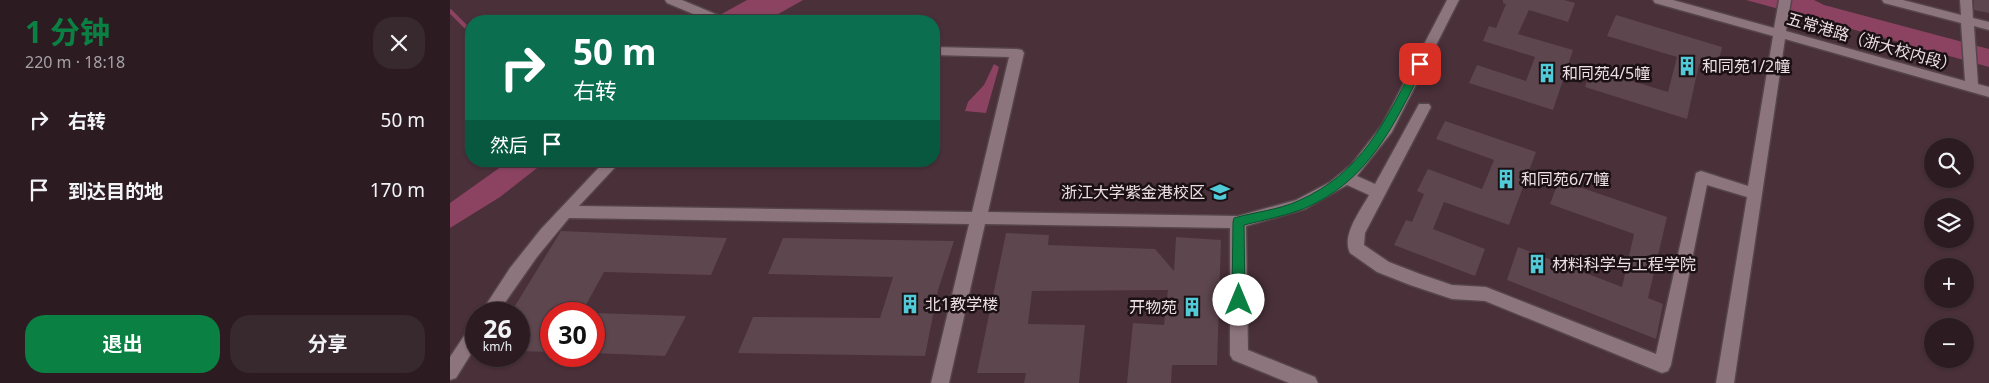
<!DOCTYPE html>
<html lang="zh">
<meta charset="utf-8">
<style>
body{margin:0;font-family:"Noto Sans","Noto Sans SC",sans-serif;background:#38292f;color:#f1f3f6;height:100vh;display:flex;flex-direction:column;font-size:19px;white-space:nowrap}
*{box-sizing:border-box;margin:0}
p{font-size:16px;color:#a6a1a5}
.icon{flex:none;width:28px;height:28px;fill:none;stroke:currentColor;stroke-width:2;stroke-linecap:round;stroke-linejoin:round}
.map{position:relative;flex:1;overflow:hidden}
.drawer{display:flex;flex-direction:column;background:#2c1c22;width:450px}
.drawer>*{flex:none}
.top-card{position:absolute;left:15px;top:15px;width:475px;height:152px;border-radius:20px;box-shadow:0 1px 4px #0004,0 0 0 1px #483a40;background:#0b6e4f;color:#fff;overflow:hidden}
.controls{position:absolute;left:1474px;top:138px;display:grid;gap:10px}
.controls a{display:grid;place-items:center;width:50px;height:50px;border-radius:50%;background:#2c1c22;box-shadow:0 1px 4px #0004,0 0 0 1px #483a40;font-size:25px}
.speed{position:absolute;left:15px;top:302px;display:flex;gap:10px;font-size:25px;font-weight:700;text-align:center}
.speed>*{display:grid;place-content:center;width:65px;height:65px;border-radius:50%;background:#2c1c22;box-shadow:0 1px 4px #0004,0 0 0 1px #483a40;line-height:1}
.speed small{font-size:12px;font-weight:400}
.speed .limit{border:8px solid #d22;background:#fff;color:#111}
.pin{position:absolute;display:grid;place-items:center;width:42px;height:42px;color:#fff;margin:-21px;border-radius:10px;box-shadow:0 2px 8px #0006}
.me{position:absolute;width:55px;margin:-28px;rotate:0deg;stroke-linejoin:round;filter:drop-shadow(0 0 4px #0008)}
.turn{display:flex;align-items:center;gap:18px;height:105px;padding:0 25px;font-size:22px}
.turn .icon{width:65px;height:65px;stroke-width:2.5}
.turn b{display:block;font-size:35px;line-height:42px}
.then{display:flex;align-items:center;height:48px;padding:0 25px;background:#0003;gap:10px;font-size:19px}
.round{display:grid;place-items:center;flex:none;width:52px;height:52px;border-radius:20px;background:#38292f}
.headline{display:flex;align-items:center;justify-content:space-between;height:85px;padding:0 25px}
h1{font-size:30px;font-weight:700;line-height:38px;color:#0b8043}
.cta{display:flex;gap:10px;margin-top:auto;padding:10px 25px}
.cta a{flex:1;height:58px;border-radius:20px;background:#0b8043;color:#fff;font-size:20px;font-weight:700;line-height:58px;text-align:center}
.cta a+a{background:#38292f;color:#f1f3f6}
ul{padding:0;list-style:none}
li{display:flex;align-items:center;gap:15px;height:70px;padding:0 25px}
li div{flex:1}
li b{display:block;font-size:19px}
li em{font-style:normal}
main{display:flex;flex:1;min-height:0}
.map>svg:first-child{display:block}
.built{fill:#4a3039;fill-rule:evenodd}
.water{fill:#8c4361}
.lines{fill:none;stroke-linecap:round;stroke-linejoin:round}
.stream{stroke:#8c4361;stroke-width:4}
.building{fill:#5d464e}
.minor-casing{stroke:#55444b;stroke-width:3}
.minor{fill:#8d757d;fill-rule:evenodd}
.route{fill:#0b8043;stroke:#07532c}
.labels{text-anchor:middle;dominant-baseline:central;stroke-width:5;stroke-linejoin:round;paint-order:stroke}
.street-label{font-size:16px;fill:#ecdee3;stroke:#1b1115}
.poi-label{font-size:16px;fill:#ecdee3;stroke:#1b1115;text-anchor:start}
</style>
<main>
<section class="drawer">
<div class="headline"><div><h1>1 分钟</h1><p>220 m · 18:18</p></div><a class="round"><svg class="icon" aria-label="close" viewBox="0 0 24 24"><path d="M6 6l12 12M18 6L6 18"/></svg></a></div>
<ul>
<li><svg class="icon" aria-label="right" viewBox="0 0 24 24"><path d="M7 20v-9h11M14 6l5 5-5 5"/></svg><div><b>右转</b></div><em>50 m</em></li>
<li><svg class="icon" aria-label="arrive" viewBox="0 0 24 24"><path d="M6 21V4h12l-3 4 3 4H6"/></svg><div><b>到达目的地</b></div><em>170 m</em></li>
</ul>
<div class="cta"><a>退出</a><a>分享</a></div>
</section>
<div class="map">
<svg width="1539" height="383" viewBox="0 0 1539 383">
<rect width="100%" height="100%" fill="#3a252d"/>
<!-- built -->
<path class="built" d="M 0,0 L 1539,0 L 1539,383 L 0,383 ZM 21,21 L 484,21 L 484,161 L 21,161 ZM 1482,146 L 1515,146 L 1515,179 L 1482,179 ZM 1482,206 L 1515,206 L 1515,239 L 1482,239 ZM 1482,266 L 1515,266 L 1515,299 L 1482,299 ZM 26,314 L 69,314 L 69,356 L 26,356 ZM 101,314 L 144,314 L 144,356 L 101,356 ZM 1482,326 L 1515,326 L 1515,359 L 1482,359 Z"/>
<!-- water -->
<g class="water">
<path d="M 297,0 L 353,0 L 316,21 L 259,21 Z"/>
<path d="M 1296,0 L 1364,0 L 1374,5 L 1539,49 L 1539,67 Z"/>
<path d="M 544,64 L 549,67 L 536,113 L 515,111 L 518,102 L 534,85 Z"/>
<path d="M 59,161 L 96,161 L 50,197 L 0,228 L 0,203 Z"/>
</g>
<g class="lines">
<!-- stream -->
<path class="stream" d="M 0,11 L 21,32"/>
</g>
<!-- building -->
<g class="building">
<path d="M 1053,0 L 1114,0 L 1125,3 L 1118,22 L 1079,10 L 1068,34 L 1123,50 L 1103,110 L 1019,83 L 1027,65 L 1076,81 L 1085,57 L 1033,41 L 1039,26 L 1046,28 L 1056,4 L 1053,3 Z"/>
<path d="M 1524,0 L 1539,0 L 1539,13 L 1524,10 Z"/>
<path d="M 1166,15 L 1272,47 L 1267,69 L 1249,64 L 1237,119 L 1135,87 L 1140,68 L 1218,92 L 1227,57 L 1157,36 Z"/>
<path d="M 995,121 L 1086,152 L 1059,225 L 994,202 L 983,229 L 1035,249 L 1025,276 L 944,245 L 956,220 L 962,222 L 974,194 L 967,191 L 978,169 L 1032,189 L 1044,160 L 986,139 Z"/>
<path d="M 1109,180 L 1217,217 L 1198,298 L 1213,304 L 1206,339 L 1057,280 L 1068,247 L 1172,287 L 1184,234 L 1100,204 Z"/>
<path d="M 111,231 L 277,238 L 261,275 L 154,272 L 131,314 L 101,314 L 101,352 L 69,351 L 69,314 L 60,314 Z"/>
<path d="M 556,233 L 599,235 L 598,245 L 705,249 L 724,271 L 726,237 L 771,240 L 767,365 L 722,365 L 721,383 L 677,383 L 683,323 L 714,325 L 718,290 L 582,291 L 578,324 L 635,325 L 629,383 L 574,383 L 576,373 L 527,373 Z"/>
<path d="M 333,238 L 504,241 L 488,290 L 475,356 L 288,353 L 303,317 L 430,318 L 443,277 L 318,274 Z"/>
<path d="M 144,314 L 144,313 L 236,316 L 215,356 L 144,353 Z"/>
</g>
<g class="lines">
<defs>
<g id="minor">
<path d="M 215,0 L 232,0 L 275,18 L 277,21 L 260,21 L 217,3 Z"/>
<path d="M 997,0 L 1009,0 L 942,132 L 907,176 L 925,184 L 969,104 L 979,104 L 981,107 L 915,233 L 914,245 L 939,262 L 970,274 L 1002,285 L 1036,287 L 1206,354 L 1246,173 L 1251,171 L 1298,186 L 1323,36 L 1205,3 L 1203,0 L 1223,0 L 1324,28 L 1329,0 L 1341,0 L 1336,31 L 1515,81 L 1511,23 L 1434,3 L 1432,0 L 1453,0 L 1511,15 L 1510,0 L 1522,0 L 1523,18 L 1539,22 L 1539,30 L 1524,26 L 1528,84 L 1539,87 L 1539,97 L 1335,39 L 1284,383 L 1266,383 L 1297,197 L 1257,185 L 1221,365 L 1218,371 L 1212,373 L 1035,301 L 1002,299 L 960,285 L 927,272 L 900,253 C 891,235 911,210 919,195 L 897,185 L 855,209 L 796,226 L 798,350 L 865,377 L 868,383 L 839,383 L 783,360 L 780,355 L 780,228 L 535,224 L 499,383 L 481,383 L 519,224 L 119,218 L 87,257 L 47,314 L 30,314 L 60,268 L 91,229 L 155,161 L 171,161 L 129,206 L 522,212 L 559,57 L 484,55 L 484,47 L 567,49 L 572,50 L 574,53 L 538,212 L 788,216 L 846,200 L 880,182 L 901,165 L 932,125 Z"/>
<path d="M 26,325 L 26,346 L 6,378 L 0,380 L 0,357 L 20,327 Z"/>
</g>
</defs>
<!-- minor casing -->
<use href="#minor" class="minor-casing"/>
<!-- minor -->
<use href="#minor" class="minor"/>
</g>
<!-- route -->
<path class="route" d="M 970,60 L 975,64 C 944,124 920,181 853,209 C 835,216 813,220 794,225 L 795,300 L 793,303 L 789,305 L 784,303 L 782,300 L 783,222 L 784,218 C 805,212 828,210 848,201 C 912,173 934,123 965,64 Z"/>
<!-- icons -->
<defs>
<symbol id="building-bare" viewBox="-9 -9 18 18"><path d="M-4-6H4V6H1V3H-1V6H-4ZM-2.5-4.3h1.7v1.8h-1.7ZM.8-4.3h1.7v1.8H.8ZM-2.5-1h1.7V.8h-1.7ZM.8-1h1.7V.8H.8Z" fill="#52cbd9" stroke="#1b1115" stroke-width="2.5" paint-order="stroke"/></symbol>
<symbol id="university-bare" viewBox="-9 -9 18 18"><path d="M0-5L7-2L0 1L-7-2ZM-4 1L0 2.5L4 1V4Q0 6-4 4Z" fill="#52cbd9" stroke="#1b1115" stroke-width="2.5" paint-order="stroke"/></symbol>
</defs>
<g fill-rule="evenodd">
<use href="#building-bare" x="1223" y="52" width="28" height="28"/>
<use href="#building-bare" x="1083" y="59" width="28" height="28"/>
<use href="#building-bare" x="1042" y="165" width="28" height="28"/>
<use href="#university-bare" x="756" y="178" width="28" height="28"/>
<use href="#building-bare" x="1073" y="250" width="28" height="28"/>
<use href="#building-bare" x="446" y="290" width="28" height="28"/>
<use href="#building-bare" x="728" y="293" width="28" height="28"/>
</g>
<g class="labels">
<!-- street labels -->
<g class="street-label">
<text transform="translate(1422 42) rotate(16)">五常港路（浙大校内段）</text>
</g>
<!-- poi labels -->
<g class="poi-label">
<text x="1252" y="66">和同苑1/2幢</text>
<text x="1112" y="73">和同苑4/5幢</text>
<text x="1071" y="179">和同苑6/7幢</text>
<text x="755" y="192" text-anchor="end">浙江大学紫金港校区</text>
<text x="1102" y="264">材料科学与工程学院</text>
<text x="475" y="304">北1教学楼</text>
<text x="727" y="307" text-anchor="end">开物苑</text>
</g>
</g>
</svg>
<div class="controls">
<a><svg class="icon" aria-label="search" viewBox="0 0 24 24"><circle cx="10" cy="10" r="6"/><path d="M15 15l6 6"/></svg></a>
<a><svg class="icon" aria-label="layers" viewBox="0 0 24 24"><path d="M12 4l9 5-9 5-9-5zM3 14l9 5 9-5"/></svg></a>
<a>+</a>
<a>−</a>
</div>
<div class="speed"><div>26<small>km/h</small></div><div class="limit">30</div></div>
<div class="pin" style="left:970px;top:64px;background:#d93025"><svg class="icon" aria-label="arrive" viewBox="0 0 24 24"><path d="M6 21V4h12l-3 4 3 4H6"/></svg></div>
<svg class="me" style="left:789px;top:300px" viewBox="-20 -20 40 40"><circle r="19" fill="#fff"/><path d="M0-13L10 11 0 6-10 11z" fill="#0b8043"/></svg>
<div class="top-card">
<div class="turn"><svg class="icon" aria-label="right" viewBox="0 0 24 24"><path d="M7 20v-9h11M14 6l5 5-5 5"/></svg><div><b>50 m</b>右转</div></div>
<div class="then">然后<svg class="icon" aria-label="arrive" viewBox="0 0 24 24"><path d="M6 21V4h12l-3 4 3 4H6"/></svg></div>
</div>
</div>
</main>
